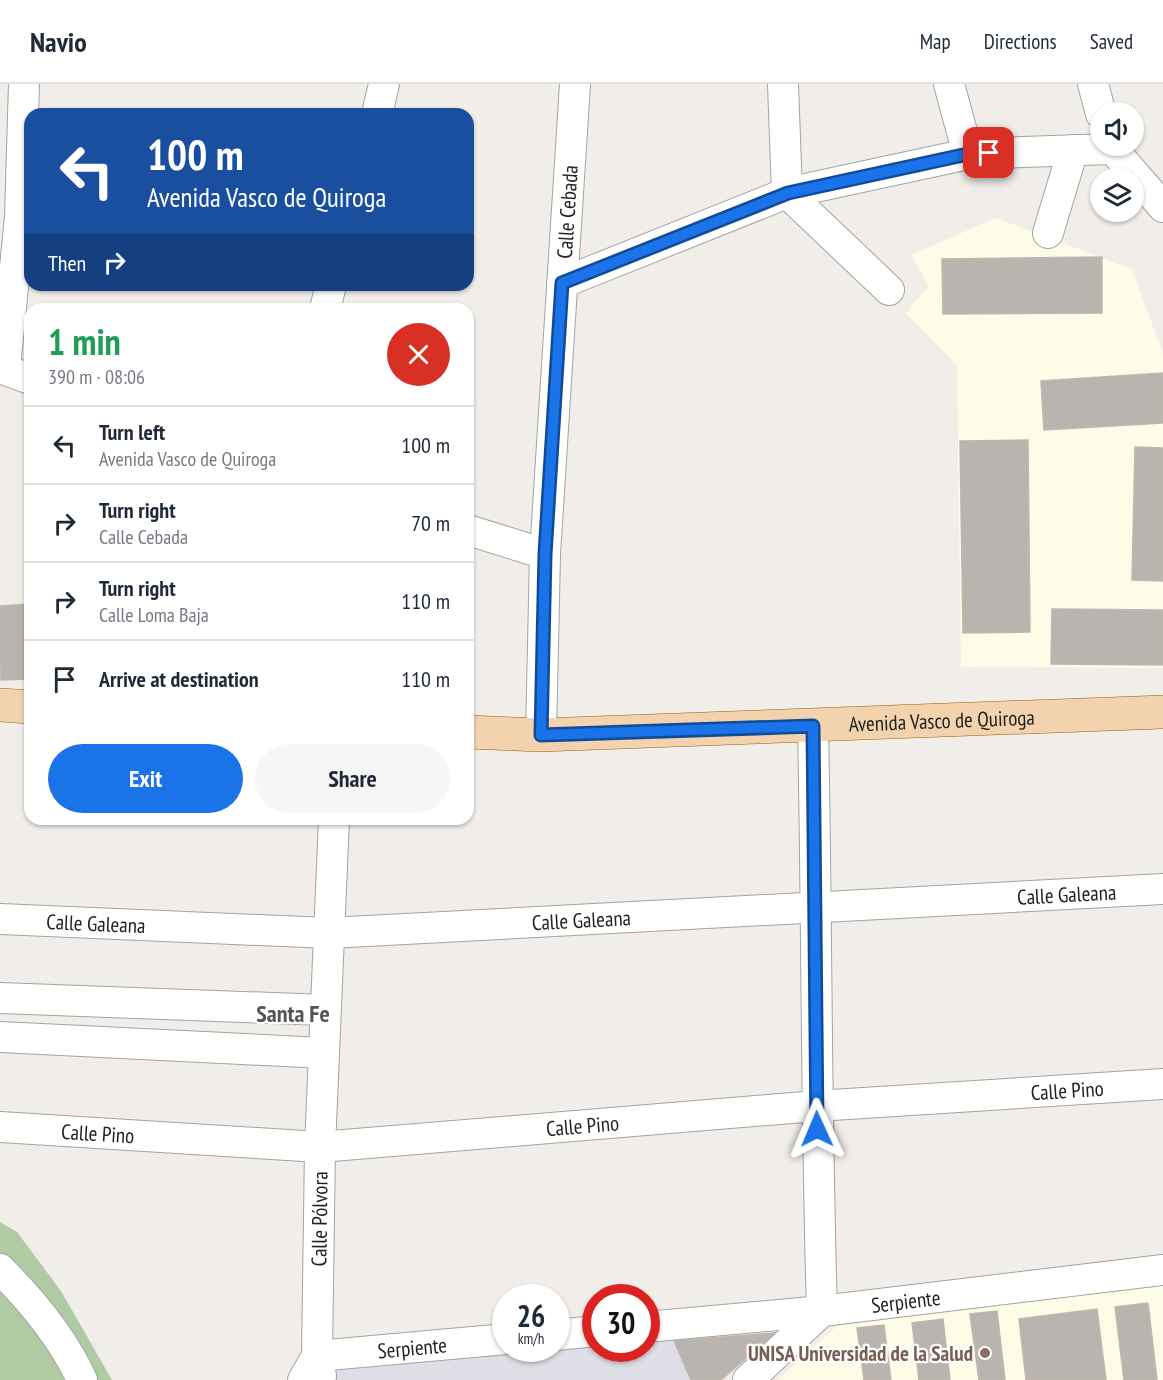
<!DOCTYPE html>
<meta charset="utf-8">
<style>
body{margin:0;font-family:"PT Sans Narrow",sans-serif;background:#f6f6f7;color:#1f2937;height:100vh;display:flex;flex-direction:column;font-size:22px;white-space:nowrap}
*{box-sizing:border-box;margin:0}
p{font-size:20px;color:#747a83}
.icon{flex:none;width:33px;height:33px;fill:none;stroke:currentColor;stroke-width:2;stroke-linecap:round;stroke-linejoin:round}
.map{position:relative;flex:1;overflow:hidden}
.details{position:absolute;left:24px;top:219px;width:450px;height:522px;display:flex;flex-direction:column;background:#fff;border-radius:18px;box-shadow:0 2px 4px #0004}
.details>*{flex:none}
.banner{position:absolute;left:24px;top:24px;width:450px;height:183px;border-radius:18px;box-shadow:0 2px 4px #0004;background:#1a4fa0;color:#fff;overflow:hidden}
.buttons{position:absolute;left:1090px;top:18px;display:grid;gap:12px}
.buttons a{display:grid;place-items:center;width:54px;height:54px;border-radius:50%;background:#fff;box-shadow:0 2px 4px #0004;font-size:30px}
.speed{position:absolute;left:492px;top:1200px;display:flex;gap:12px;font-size:30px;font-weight:700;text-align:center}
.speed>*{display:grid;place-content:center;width:78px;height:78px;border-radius:50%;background:#fff;box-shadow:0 2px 4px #0004;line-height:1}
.speed small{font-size:15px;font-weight:400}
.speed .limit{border:9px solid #d22;background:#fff;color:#111}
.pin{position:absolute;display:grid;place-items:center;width:51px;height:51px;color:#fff;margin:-26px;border-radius:12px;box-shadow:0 3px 9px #0006}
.me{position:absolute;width:66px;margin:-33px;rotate:359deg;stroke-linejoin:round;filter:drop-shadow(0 0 4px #0008)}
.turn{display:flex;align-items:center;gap:21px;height:126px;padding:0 24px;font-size:27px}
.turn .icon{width:78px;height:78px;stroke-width:2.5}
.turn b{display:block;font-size:42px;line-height:51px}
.then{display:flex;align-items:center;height:57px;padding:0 24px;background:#0003;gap:12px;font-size:22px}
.round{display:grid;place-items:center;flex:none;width:63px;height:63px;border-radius:32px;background:#f6f6f7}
.overview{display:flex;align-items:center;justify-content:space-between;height:102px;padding:0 24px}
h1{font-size:36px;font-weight:600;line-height:45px;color:#1e9e55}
.action{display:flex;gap:12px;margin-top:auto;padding:12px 24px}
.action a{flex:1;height:69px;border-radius:36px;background:#1a73e8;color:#fff;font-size:24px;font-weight:600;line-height:69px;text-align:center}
.action a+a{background:#f6f6f7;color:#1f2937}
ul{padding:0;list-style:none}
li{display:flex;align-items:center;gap:18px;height:78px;padding:0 24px;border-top:2px solid #e0e1e3}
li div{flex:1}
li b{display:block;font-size:22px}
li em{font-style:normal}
header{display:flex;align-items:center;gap:36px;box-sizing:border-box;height:84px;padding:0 30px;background:#fff;border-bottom:2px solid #e0e1e3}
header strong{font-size:28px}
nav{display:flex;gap:33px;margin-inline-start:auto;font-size:21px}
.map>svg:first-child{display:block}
.education{fill:#fcfce7}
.forest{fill:#b0cba3}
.plaza{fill:#dedee7}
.building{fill:#bab4b0;stroke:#c1b6ad;stroke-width:1.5}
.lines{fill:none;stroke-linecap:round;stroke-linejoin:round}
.minor-casing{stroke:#a3a3a3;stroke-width:32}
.major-casing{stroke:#8e6211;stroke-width:34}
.minor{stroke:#fff;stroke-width:30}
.major{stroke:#f2d3ad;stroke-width:33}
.route-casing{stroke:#114b97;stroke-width:15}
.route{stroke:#1a73e8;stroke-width:10}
.education-dot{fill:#8d6e63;stroke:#fff;stroke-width:2}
.labels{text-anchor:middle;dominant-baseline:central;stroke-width:4.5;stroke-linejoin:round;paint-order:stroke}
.street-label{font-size:21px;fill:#222;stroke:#fff}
.education-label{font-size:21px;font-weight:bold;fill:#785e54;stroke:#fff;text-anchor:end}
.quarter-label{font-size:24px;font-weight:bold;fill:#555;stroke:#fff}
</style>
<header>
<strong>Navio</strong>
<nav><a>Map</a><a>Directions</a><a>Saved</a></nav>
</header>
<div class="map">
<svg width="1163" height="1296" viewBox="0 0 1163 1296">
<rect width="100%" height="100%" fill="#f1eeea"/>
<!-- education -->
<g class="education">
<path d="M 996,134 L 1132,185 L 1163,270 L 1163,584 L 961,583 L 957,281 L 906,229 L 929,202 L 911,171 Z"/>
<path d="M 1163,1198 L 1163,1296 L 777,1296 L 837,1242 Z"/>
</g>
<!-- forest -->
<path class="forest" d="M 0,1138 L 17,1148 L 61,1207 L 112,1296 L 0,1296 Z"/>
<!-- plaza -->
<path class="plaza" d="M 674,1257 L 691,1296 L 324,1296 L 341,1282 L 595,1263 L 646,1264 L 647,1259 Z"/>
<!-- building -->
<g class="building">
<path d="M 1102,173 L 1102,229 L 943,230 L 942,175 Z"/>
<path d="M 1163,289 L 1163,339 L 1044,346 L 1041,297 Z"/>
<path d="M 1028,356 L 1030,548 L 963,549 L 960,357 Z"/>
<path d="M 1135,363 L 1163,364 L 1163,497 L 1132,496 Z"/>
<path d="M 30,520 L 30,595 L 1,596 L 0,522 Z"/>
<path d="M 1052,525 L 1163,526 L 1163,581 L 1051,580 Z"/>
<path d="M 1148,1219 L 1157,1296 L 1124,1296 L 1115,1223 Z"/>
<path d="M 1097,1225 L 1106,1296 L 1026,1296 L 1019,1235 Z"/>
<path d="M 997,1227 L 1005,1296 L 979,1296 L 970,1230 Z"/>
<path d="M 943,1235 L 950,1296 L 919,1296 L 912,1239 Z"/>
<path d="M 884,1241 L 891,1296 L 864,1296 L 857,1244 Z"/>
<path d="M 775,1249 L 721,1296 L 691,1296 L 674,1257 Z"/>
</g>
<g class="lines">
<defs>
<g id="minor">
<path d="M 783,0 L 787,109 L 889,206"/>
<path d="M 949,0 L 968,70"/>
<path d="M 1093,0 L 1101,30"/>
<path d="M 377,30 L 384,0"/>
<path d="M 1110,62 L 1163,123"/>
<path d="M 1048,149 L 1073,66"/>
<path d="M 562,199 L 787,109 L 968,70 L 1111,65"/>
<path d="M 325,225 L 331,201"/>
<path d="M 0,284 L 30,295"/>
<path d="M 5,284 L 20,133 L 24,0"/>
<path d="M 468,446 L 545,470"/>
<path id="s1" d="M 541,651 L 545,470 L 575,0"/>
<path id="s2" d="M 0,835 L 329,849 L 1163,805"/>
<path d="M 0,914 L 325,926"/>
<path d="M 0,953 L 324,969"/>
<path id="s3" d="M 0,1043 L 320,1063 L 816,1022 L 1163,1000"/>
<path d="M 0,1185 C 31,1216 64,1256 82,1296"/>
<path id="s4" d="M 646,1243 L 822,1227 L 1163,1186"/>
<path d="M 556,1251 L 596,1247"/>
<path id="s5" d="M 321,1292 L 317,1272 L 506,1255"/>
<path id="s6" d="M 303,1296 L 317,1272 L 320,1063 L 334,735"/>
<path d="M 748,1296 L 822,1227 C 816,1032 817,837 813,642"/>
</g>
<g id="major">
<path d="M 0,621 L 30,623"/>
<path id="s7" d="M 468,648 L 541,651 L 1163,628"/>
</g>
</defs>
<!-- minor casing -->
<use href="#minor" class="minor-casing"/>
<!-- major casing -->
<use href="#major" class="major-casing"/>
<!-- minor -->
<use href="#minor" class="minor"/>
<!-- major -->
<use href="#major" class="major"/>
</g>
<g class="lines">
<defs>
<path id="route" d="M 817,1045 L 813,642 L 541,651 L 545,470 L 562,199 L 788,109 L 968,70 L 989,69"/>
</defs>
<!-- route casing -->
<use href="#route" class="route-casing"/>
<!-- route -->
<use href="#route" class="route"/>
</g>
<!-- markers -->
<circle class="education-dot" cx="985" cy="1269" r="6"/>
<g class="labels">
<!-- street labels -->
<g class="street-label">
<text stroke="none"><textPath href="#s1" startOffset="524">Calle Cebada</textPath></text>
<text stroke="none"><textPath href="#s7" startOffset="474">Avenida Vasco de Quiroga</textPath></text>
<text stroke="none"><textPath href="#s2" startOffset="1068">Calle Galeana</textPath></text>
<text stroke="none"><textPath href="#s2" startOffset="582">Calle Galeana</textPath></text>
<text stroke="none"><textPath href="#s2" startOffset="96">Calle Galeana</textPath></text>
<text stroke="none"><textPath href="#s3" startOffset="1070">Calle Pino</textPath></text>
<text stroke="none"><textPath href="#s3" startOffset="584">Calle Pino</textPath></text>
<text stroke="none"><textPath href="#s3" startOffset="98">Calle Pino</textPath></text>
<text stroke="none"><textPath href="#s6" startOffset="165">Calle Pólvora</textPath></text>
<text stroke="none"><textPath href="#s4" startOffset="261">Serpiente</textPath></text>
<text stroke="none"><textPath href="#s5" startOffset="116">Serpiente</textPath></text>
</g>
<!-- education labels -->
<g class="education-label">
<text x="973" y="1269">UNISA Universidad de la Salud</text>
</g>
<!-- quarter labels -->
<g class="quarter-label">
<text x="293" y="929">Santa Fe</text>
</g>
</g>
</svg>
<div class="buttons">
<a><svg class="icon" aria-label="sound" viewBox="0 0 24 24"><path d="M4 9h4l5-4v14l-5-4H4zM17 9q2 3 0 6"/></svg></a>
<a><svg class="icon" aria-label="layers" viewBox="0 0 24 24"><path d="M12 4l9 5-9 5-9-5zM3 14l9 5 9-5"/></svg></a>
</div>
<div class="speed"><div>26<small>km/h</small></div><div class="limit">30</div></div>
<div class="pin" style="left:989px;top:69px;background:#d93025"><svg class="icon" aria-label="arrive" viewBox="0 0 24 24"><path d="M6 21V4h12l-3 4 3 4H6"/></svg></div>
<svg class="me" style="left:817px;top:1045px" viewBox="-20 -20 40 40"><path d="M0-17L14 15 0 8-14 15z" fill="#1a73e8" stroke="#fff" stroke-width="4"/></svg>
<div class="banner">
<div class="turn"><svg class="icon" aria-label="left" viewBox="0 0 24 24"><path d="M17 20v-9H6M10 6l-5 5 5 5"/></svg><div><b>100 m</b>Avenida Vasco de Quiroga</div></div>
<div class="then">Then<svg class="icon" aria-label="right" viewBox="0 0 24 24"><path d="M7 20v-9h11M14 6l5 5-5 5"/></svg></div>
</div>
<section class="details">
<div class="overview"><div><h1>1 min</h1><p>390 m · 08:06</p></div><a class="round" style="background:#d93025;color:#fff"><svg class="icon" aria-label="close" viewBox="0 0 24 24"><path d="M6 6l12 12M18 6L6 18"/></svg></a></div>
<ul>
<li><svg class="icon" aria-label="left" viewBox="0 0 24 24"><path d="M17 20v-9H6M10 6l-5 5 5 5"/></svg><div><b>Turn left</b><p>Avenida Vasco de Quiroga</p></div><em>100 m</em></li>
<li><svg class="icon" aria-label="right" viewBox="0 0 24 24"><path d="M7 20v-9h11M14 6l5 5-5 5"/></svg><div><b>Turn right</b><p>Calle Cebada</p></div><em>70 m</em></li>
<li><svg class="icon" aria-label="right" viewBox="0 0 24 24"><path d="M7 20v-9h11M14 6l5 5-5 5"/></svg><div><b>Turn right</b><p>Calle Loma Baja</p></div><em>110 m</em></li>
<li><svg class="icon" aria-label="arrive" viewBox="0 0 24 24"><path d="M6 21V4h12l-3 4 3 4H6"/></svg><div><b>Arrive at destination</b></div><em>110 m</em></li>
</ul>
<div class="action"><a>Exit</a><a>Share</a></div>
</section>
</div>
